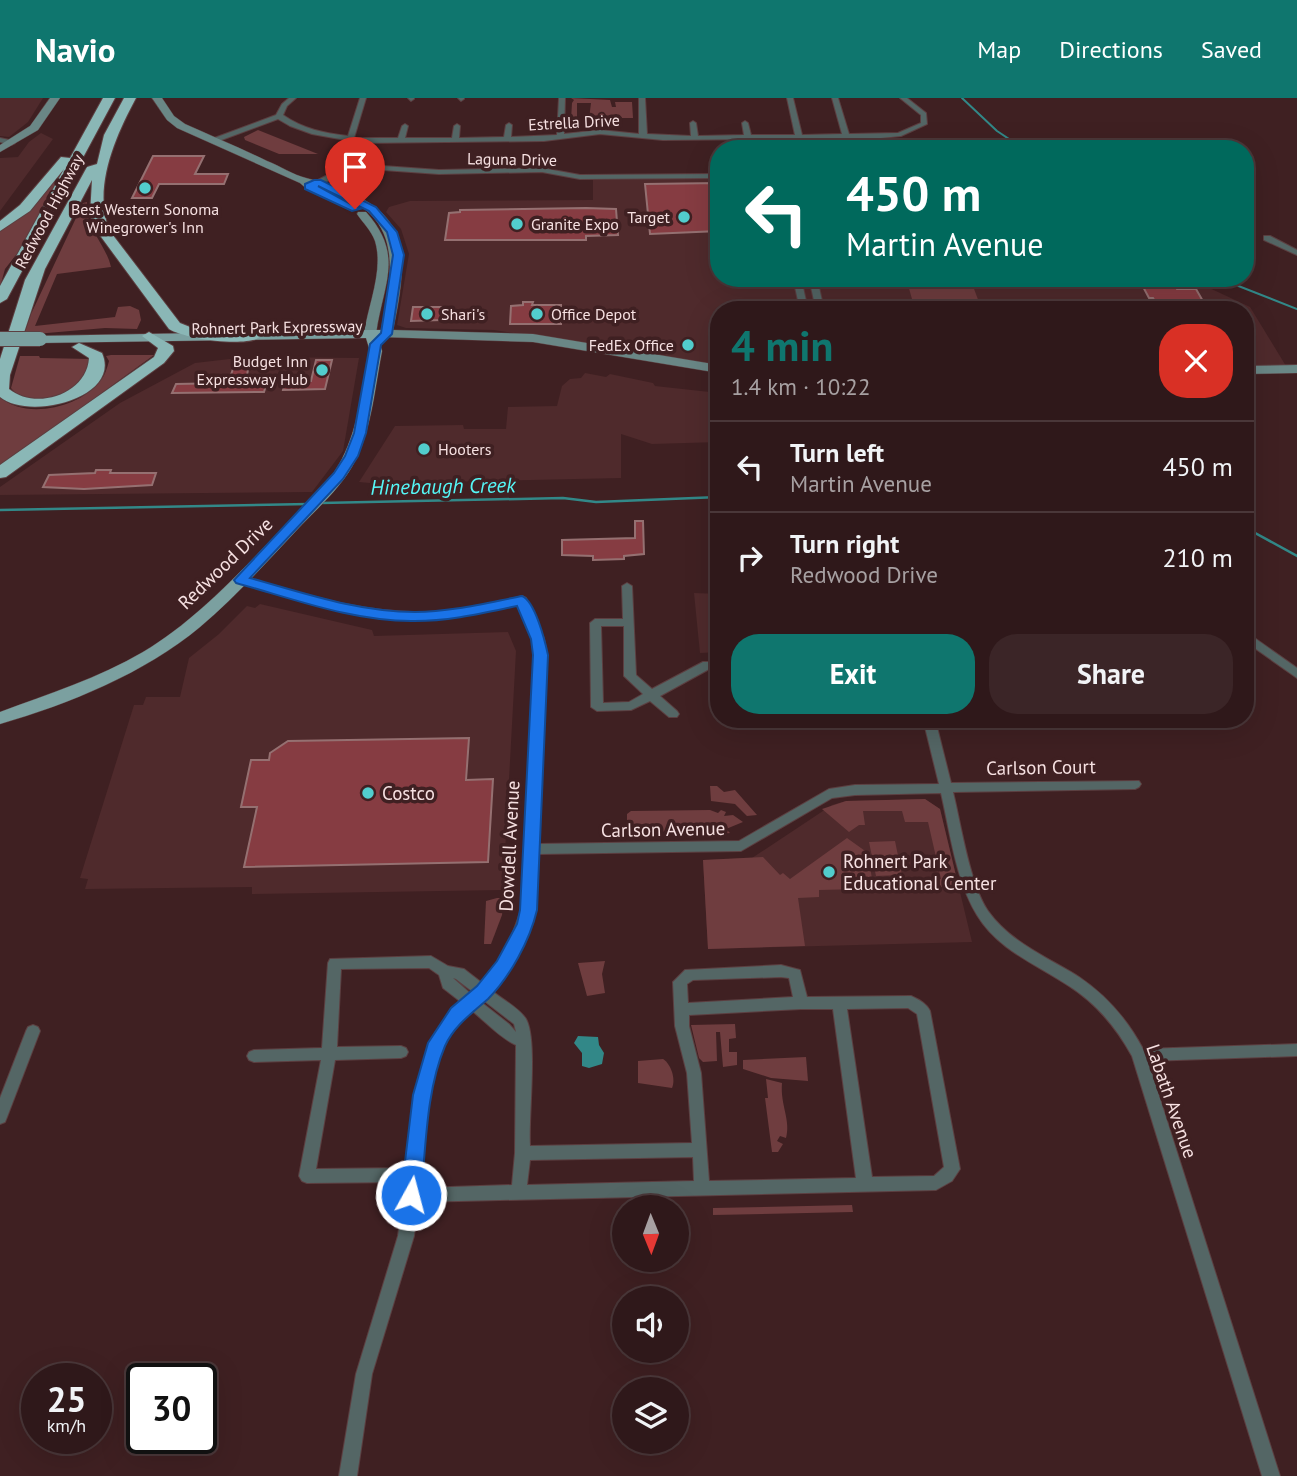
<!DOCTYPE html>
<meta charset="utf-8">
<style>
body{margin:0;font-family:"PT Sans",sans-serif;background:#3b2527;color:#f1f3f6;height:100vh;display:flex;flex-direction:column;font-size:26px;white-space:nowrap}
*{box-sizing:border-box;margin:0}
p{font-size:23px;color:#a7a0a2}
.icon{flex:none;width:38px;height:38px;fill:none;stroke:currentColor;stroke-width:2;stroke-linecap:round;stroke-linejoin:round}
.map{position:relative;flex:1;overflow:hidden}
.sheet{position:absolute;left:710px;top:203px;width:544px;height:427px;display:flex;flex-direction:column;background:#2f181a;border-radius:28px;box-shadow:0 7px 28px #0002,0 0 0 2px #4a3739}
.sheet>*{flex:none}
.hud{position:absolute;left:710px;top:42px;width:544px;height:147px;border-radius:28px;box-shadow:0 7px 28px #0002,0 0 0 2px #4a3739;background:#00695c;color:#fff;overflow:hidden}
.needle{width:46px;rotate:179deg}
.tools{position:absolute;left:612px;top:1097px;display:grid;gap:14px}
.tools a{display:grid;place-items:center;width:77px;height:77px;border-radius:50%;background:#2f181a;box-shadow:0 7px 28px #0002,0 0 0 2px #4a3739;font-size:35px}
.speed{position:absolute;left:21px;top:1265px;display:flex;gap:14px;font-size:35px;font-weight:700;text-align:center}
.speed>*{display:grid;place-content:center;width:91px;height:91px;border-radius:50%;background:#2f181a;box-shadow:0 7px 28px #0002,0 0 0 2px #4a3739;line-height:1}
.speed small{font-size:18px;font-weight:400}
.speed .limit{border:4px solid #111;border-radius:10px;background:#fff;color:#111}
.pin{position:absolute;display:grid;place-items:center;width:60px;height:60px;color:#fff;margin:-72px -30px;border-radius:50% 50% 50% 0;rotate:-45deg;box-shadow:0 0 7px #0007}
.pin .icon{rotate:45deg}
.me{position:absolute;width:77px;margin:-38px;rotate:7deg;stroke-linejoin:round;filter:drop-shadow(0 0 5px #0008)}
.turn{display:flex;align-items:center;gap:24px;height:147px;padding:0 21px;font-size:32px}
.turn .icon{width:91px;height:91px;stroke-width:2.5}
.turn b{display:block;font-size:49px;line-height:60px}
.round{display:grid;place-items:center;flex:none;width:74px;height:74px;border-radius:28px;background:#3b2527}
.summary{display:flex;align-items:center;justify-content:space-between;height:119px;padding:0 21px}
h1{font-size:42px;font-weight:800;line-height:52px;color:#0f766e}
.cta{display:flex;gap:14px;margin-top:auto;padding:14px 21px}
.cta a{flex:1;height:80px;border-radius:28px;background:#0f766e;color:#fff;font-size:28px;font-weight:800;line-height:80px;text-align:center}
.cta a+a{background:#3b2527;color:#f1f3f6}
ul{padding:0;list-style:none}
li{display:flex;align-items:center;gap:21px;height:91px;padding:0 21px;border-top:2px solid #4a3739}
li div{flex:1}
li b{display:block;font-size:26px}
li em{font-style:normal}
header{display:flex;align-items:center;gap:42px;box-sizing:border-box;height:98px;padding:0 35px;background:#0f766e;color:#fff}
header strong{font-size:33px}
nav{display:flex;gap:38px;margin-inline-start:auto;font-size:24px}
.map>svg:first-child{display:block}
.built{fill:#4f2a2c}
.green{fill:#6f3d3f}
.water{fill:#328888}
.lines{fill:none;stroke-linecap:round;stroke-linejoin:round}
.stream-far1{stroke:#328888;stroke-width:2}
.stream{stroke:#328888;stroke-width:2.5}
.building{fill:#863c42;stroke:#957071;stroke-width:2}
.street-casing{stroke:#5c3f41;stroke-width:2}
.secondary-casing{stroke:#5c3f41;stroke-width:1}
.primary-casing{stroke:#5c3f41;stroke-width:1}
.highway-casing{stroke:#5c3f41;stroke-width:2}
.street{fill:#546665;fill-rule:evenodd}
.secondary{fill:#6a8786;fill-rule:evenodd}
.primary{fill:#7ba0a0;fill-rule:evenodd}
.highway{fill:#8ab7b6;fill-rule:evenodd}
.primary-bridge-casing{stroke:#5c3f41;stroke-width:16;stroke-linecap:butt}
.primary-bridge{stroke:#7ba0a0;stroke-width:14}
.route{fill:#1a73e8;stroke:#114b97;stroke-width:2}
.poi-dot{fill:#52cdcd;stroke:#3f2022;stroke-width:2.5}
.labels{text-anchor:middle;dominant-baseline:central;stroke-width:7;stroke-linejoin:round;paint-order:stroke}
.far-street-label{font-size:16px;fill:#f6e0e1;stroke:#3f2022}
.far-poi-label{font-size:16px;fill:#f6e0e1;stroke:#3f2022;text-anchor:start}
.street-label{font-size:19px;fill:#f6e0e1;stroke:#3f2022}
.poi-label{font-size:19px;fill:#f6e0e1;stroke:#3f2022;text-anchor:start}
.water-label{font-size:21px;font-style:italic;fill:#55f6f6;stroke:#3f2022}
</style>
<header>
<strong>Navio</strong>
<nav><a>Map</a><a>Directions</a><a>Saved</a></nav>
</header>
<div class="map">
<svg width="1297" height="1378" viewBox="0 0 1297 1378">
<rect width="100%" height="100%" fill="#3f2022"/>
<!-- built -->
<g class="built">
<path d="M 0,0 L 43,0 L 28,24 L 9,39 L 0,38 Z"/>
<path d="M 41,35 L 53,41 L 0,113 L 0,60 L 18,59 L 29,44 Z"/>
<path d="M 719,80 L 719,180 L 1188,180 L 1250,209 L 1286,268 L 1246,268 L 1246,212 L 719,212 L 719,267 L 494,232 L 406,230 L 397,227 L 409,156 L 401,131 L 386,114 L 389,109 L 410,103 L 593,102 L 593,82 Z"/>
<path d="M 247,259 L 359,260 L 343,353 L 312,394 L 0,397 L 0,389 L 120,305 L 195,265 Z"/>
<path d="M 585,275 L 606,279 L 610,276 L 653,285 L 655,288 L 719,295 L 719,344 L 652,346 L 621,336 L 621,380 L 445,384 L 444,388 L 370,389 L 370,385 L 359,384 L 395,328 L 463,327 L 464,331 L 506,331 L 508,309 L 557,308 L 562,288 L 570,281 L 581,280 Z"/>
<path d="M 694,495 L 719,496 L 719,554 L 700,555 Z"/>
<path d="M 260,506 L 372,532 L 374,538 L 508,534 L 516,553 L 503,792 L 252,796 L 252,789 L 85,791 L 88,781 L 80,780 L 134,607 L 143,607 L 146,599 L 180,599 L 189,560 L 219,536 L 247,508 L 255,510 Z"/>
<path d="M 925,701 L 940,711 L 972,844 L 708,851 L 703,762 L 752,760 L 832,707 L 846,703 Z"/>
</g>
<!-- green -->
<g class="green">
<path d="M 571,0 L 610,2 L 612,9 L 616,9 L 615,4 L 632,4 L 633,20 L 617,20 L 615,24 L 589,21 L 591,5 L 577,5 L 577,22 L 571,22 L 572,5 L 574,2 Z"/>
<path d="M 258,32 L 318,56 L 279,56 L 245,42 L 244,39 Z"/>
<path d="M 70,62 L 19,153 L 5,171 L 0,189 L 0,132 L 27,113 Z"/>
<path d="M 87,104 C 84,129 106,146 111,169 L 57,176 L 35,228 L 115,219 L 118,209 L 130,208 L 139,212 L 141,222 L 137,231 L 105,230 L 24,237 L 31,216 L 83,105 Z"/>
<path d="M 906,180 L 970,180 L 980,207 L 914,208 Z"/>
<path d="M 111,257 L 154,257 L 0,369 L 0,299 C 25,322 80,310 100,283 C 105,278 107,270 109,263 L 106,258 Z"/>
<path d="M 20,258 L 39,258 L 40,260 L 92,261 L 85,285 C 66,295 28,313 11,290 Z"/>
<path d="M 710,688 L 717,688 L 724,694 L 735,692 L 757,717 L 747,718 L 735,706 L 711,703 Z"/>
<path d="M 925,701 L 940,711 L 958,786 L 956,789 L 930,789 L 929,782 L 941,781 L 928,724 L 905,724 L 902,713 L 863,713 L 865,727 L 859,727 L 849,734 L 822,711 L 846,703 Z"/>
<path d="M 710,712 L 718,715 L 721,712 L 726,714 L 724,718 L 733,717 L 743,724 L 726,731 L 730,735 L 722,736 L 710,731 L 687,735 L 672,733 L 627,736 L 627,716 L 631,713 Z"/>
<path d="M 847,740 L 868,755 L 872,781 L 862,791 L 819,792 L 819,799 L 798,800 L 805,848 L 708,851 L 703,762 L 763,759 L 780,777 L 783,775 L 790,781 Z"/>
<path d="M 895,743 L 902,777 L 876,778 L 869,744 Z"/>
<path d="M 497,800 L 504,800 L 502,817 L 491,846 L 484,846 L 486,803 Z"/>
<path d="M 605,863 L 602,876 L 605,895 L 587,898 L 578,865 Z"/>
<path d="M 735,926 L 736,940 L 729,941 L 729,954 L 737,954 L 737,967 L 723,969 L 720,934 L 716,934 L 717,963 L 703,964 L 699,960 L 691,927 Z"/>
<path d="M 806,959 L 808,983 L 771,980 L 743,971 L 743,962 Z"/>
<path d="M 663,961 C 671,966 676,981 672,990 L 638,985 L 638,963 Z"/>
<path d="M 766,981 L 782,985 C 780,1007 791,1022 786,1040 L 780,1038 L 777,1043 L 783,1046 L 778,1054 L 772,1054 L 765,1000 L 768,1000 Z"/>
<path d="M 852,1107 L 853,1114 L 713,1117 L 713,1110 Z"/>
</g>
<!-- water -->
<path class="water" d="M 578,938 L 598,939 L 599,947 L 604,955 L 602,966 L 589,970 L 582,968 L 582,955 L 574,945 Z"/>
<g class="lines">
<!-- stream-far1 -->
<g class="stream-far1">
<path d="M 962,0 L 997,33 L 1024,51"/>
<path d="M 1218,180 L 1297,211"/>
</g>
<!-- stream -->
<g class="stream">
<path d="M 321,405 L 563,400 L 596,404 L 719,399"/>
<path d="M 0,412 L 309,406"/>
<path d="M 1246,430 L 1297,458"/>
</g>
</g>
<!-- building -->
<g class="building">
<path d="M 153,58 L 204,58 L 195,76 L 228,76 L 224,86 L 159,86 L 152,100 L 132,100 Z"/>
<path d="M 719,85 L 719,133 L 650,136 L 645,86 Z"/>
<path d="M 586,110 L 616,111 L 618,137 L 586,138 L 586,142 L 445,142 L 449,115 L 460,114 L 460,112 Z"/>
<path d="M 1173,184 L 1177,191 L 1196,191 L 1208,212 L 1160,212 L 1153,200 L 1149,200 L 1141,185 Z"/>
<path d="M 523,204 L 533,204 L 532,207 L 561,207 L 561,226 L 510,226 L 511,208 L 523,207 Z"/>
<path d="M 413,209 L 442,209 L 441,222 L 411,223 Z"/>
<path d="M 316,262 L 332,262 L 325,291 L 283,292 L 285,283 L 311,283 Z"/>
<path d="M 238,265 L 249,265 L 246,284 L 267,284 L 264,294 L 172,295 L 176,286 L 228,285 L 233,271 L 236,271 Z"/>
<path d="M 96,372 L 111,372 L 110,375 L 156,375 L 152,387 L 84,391 L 43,389 L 49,377 L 95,375 Z"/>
<path d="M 635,423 L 643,423 L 644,456 L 624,458 L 624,461 L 593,462 L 593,458 L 562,457 L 562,442 L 635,440 Z"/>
<path d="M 469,640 L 466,682 L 493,681 L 488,764 L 244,769 L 257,709 L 241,709 L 251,662 L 269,662 L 270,655 L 288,643 Z"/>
</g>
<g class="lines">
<defs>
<g id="street">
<path d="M 289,0 L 296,0 L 287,8 L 283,17 C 303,31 324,35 348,38 L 360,0 L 366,0 L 354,40 L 398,40 L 402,28 L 405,26 L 408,28 L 405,40 L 452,40 L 454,28 L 457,26 L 460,28 L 459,40 L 504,39 L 506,27 L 509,25 L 512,27 L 511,39 L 557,37 L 559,0 L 565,0 L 564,36 L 600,32 L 639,36 L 639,0 L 645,0 L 647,36 L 691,38 L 690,25 L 693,23 L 696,25 L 698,38 L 744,37 L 742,25 L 745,23 L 748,25 L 751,37 L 795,37 L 787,0 L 793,0 L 802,37 L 842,36 L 832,0 L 838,0 L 849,36 L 898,35 L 921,25 L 921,17 L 900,0 L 907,0 L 926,15 L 927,26 L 901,38 L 881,40 L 663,42 L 600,36 L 544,43 L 362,45 L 312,36 L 290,28 L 278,21 L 216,44 L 209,42 L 276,17 L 282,6 Z"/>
<path d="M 408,0 L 414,0 L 414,1 L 411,3 Z"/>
<path d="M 458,0 L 464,0 L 464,1 L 461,3 Z"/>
<path d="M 0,40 L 14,43 L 15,45 L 11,47 L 0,44 Z"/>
<path d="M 369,67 L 439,72 L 542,70 L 580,77 L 719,76 L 719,80 L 580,81 L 542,74 L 439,76 L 369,71 L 344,75 L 312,91 L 305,89 L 339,71 Z"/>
<path d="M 1264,138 L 1270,138 L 1297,152 L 1297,157 L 1264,142 Z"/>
<path d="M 793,180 L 801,180 L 808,212 L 800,212 Z"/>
<path d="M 809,180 L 817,180 L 824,212 L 816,212 Z"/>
<path d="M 241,479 C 302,495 362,516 426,514 C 459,514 490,506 522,498 L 526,500 L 544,541 L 547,557 L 538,746 L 739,743 L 829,691 L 855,687 L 939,686 L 923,621 L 935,621 L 951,685 L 1139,683 L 1141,686 L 1139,689 L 1135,691 L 953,694 C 961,727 970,787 988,813 C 1011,845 1047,859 1079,879 C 1107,898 1127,921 1143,951 L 1297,946 L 1297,958 L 1148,963 L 1280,1378 L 1262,1378 L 1132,958 C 1116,929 1097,906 1069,888 C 1036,866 998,852 977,817 C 956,783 950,734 941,695 L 855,697 L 832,700 L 741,753 L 537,756 L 535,812 L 518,858 L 492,893 C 502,901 519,910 526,921 C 538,942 528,1019 530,1048 L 692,1045 L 687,975 L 675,928 L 673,884 L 685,872 L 781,867 L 800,872 L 807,899 L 911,898 C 918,901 927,906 930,913 L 960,1071 L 952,1083 L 936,1092 L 418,1104 L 414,1138 L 372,1276 L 357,1378 L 339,1378 L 356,1276 L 398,1138 L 405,1084 L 307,1085 L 302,1083 L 299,1078 L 321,962 L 254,964 L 249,962 L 247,958 L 249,954 L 254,952 L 322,950 L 328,865 L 330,861 L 431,858 L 448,868 L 464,871 L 482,885 L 507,851 L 521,812 L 535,557 L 532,541 L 518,506 C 489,513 458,521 428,522 C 362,524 300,502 237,484 L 236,482 L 237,480 ZM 429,870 L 439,877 L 443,890 L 461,904 C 414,944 414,1014 407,1070 L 316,1071 L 335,962 L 401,960 L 406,958 L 408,954 L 406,950 L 401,948 L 337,949 L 341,871 ZM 781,879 L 789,880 L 793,899 L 688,905 L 687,886 L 693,882 ZM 453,880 L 456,881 L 473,894 L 471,896 ZM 483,902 L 514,926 L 516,934 L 509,926 L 481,904 ZM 908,910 L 917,916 L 944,1069 L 934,1078 L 872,1079 L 847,911 ZM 801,911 L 833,911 L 856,1080 L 709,1083 L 701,975 L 689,928 L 689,917 ZM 471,912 C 485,923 500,940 516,947 L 515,1055 L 512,1087 L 420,1090 C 426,1033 424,952 471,912 ZM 693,1059 L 694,1083 L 527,1087 L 530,1062 Z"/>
<path d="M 627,485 L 632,488 L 636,577 L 652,591 L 703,564 L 711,564 L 713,567 L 711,570 L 660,598 L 677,613 L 679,616 L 677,619 L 669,619 L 650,603 L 631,612 L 597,613 L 591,609 L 590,525 L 595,521 L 623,521 L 622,488 ZM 601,528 L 624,528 L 624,578 L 643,596 L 629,604 L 603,605 Z"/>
<path d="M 1246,534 L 1297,570 L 1297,580 L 1246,544 Z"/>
<path d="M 33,927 L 38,929 L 40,933 L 7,1019 L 5,1024 L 0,1026 L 0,1000 L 26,933 L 28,929 Z"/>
</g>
<g id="secondary">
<path d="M 50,0 L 60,0 L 38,32 L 0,54 L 0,47 L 30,28 Z"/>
<path d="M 152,0 L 162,0 L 174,18 L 185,26 C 212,38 240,50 267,63 C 280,68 293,77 306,80 C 404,106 413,139 393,232 L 533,236 L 719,267 L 719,275 L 533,244 L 382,239 L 380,236 C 396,163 403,112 316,88 L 316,92 L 308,92 L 300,85 L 177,30 L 167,22 Z"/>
<path d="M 358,114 L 366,114 C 405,158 383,185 376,236 L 370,240 L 364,236 C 368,207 384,172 375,143 C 371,132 363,125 357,116 Z"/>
<path d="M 1297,267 L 1297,275 L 1246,276 L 1246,268 Z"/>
</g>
<path id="primary" d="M 370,232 L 386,232 L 392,236 L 378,240 L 382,253 C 375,289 372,328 356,361 C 343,389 315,412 294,435 C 264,467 234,500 200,529 C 145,575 69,606 0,626 L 0,614 C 48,596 99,580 143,554 C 195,523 237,477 279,434 C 300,412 328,389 342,361 C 359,328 362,289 370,253 L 366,240 L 40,245 L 34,241 L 36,238 Z"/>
<g id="highway">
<path d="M 103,0 L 115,0 L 7,201 L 0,205 L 0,188 L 64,71 L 30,113 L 0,133 L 0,123 L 20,107 L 61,59 L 70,60 Z"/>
<path d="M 124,0 L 136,0 C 115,39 93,89 109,132 L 180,225 L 195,231 L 254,234 L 261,238 C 249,250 184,241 169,231 L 96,132 L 90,117 L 92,82 L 45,171 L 10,277 L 9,291 C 36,313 87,296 89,260 L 72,249 L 79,245 L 102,255 C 122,300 29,323 0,299 L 0,261 L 25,182 L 87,69 L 97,66 L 104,37 Z"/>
<path d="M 149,234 L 173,248 L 174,253 L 164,265 L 6,379 L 0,380 L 0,367 L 154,259 L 158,250 L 142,238 Z"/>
</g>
</defs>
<!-- street casing -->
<use href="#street" class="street-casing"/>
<!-- secondary casing -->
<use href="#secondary" class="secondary-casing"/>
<!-- primary casing -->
<use href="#primary" class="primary-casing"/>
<!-- highway casing -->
<use href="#highway" class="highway-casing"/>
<!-- street -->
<use href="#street" class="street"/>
<!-- secondary -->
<use href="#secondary" class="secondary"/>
<!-- primary -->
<use href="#primary" class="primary"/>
<!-- highway -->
<use href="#highway" class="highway"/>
<defs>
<path id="primary-bridge" d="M 0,241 L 40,241"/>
</defs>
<!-- primary-bridge casing -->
<use href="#primary-bridge" class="primary-bridge-casing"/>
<!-- primary-bridge -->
<use href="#primary-bridge" class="primary-bridge"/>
</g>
<!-- route -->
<path class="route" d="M 314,82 L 321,82 L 376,109 L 397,134 L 404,157 L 392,236 L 381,247 L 366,335 L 358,358 L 343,381 L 250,480 C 304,495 358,514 415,514 C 451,514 486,505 522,498 C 535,503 545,543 548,557 L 537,812 C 530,842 510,879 488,901 C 472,915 454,928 445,948 C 426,993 426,1049 421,1097 L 418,1103 L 411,1106 L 404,1103 L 401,1097 L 413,997 L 428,945 L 451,910 L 477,888 L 497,863 L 517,826 L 520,812 L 533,557 L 531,541 L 517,508 C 483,515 450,523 415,523 C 354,524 294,501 236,485 L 234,482 L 334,375 L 345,358 L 354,335 L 370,246 L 381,235 L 393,157 L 387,134 L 369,113 L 318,88 L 360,111 L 352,113 L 305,91 L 305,86 Z"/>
<!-- markers -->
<g class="poi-dot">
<circle cx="145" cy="90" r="7"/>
<circle cx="684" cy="119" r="7"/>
<circle cx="517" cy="126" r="7"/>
<circle cx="427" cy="216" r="7"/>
<circle cx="537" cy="216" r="7"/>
<circle cx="688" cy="247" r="7"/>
<circle cx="322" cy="272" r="7"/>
<circle cx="424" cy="351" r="7"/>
<circle cx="368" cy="695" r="7"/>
<circle cx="829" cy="774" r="7"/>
</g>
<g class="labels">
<!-- far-street labels -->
<g class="far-street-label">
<text transform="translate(574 24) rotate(-3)">Estrella Drive</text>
<text transform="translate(512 61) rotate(1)">Laguna Drive</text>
<text transform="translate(49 113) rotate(-62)">Redwood Highway</text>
<text transform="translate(277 229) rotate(-1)">Rohnert Park Expressway</text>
</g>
<!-- far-poi labels -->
<g class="far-poi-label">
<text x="145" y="111" text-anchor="middle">Best Western Sonoma<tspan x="145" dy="18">Winegrower's Inn</tspan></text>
<text x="670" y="119" text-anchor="end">Target</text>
<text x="531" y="126">Granite Expo</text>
<text x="441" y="216">Shari's</text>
<text x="551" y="216">Office Depot</text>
<text x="674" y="247" text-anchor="end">FedEx Office</text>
<text x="308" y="263" text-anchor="end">Budget Inn<tspan x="308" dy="18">Expressway Hub</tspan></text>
<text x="438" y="351">Hooters</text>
</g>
<!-- street labels -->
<g class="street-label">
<text transform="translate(225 465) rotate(-44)">Redwood Drive</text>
<text transform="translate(1041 669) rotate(-1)">Carlson Court</text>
<text transform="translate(663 731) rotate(-1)">Carlson Avenue</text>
<text transform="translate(509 748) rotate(-87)">Dowdell Avenue</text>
<text transform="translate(1172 1003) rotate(71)">Labath Avenue</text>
</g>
<!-- poi labels -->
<g class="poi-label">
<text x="382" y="695">Costco</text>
<text x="843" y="763">Rohnert Park<tspan x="843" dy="22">Educational Center</tspan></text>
</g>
<!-- water labels -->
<g class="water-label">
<text transform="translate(443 388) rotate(-1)">Hinebaugh Creek</text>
</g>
</g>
</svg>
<div class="tools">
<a><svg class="needle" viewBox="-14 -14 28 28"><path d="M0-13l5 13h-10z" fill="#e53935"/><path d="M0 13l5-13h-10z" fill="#a7a0a2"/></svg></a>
<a><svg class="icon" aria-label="sound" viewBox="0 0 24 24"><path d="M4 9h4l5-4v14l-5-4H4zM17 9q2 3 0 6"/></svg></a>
<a><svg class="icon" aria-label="layers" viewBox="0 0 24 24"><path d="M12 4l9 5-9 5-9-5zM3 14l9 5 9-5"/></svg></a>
</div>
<div class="speed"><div>25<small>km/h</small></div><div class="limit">30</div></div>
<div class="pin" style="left:355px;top:111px;background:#d93025"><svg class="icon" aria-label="arrive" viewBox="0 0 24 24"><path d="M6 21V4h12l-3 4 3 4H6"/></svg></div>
<svg class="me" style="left:411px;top:1097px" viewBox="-20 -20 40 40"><circle r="17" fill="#1a73e8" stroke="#fff" stroke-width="3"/><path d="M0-11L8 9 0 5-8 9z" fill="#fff"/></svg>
<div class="hud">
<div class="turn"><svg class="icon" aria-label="left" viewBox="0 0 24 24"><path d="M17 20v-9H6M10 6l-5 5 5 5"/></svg><div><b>450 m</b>Martin Avenue</div></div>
</div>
<section class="sheet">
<div class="summary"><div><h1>4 min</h1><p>1.4 km · 10:22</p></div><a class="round" style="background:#d93025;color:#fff"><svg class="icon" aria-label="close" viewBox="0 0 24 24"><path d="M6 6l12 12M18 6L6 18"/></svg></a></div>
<ul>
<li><svg class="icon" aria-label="left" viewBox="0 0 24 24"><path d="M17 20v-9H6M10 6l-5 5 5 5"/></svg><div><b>Turn left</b><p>Martin Avenue</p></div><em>450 m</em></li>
<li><svg class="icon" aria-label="right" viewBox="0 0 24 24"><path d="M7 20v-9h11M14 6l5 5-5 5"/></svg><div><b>Turn right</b><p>Redwood Drive</p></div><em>210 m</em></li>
</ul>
<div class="cta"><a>Exit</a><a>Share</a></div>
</section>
</div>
